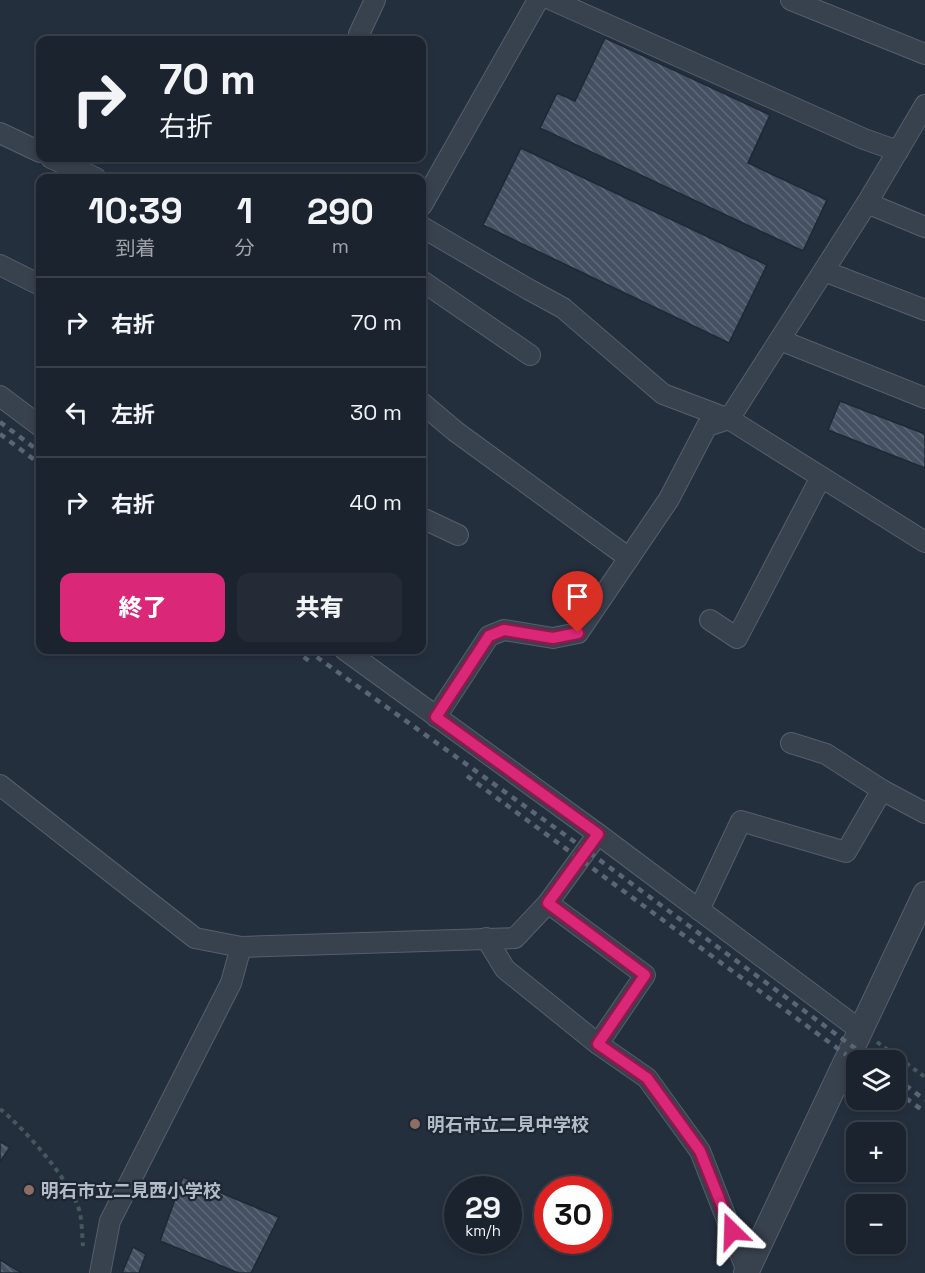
<!DOCTYPE html>
<html lang="ja">
<meta charset="utf-8">
<style>
body{margin:0;font-family:"Space Grotesk","Noto Sans JP",sans-serif;background:#242b36;color:#f1f3f6;height:100vh;display:flex;flex-direction:column;font-size:22px;white-space:nowrap}
*{box-sizing:border-box;margin:0}
p{font-size:20px;color:#a0a4aa}
.icon{flex:none;width:33px;height:33px;fill:none;stroke:currentColor;stroke-width:2;stroke-linecap:round;stroke-linejoin:round}
.map{position:relative;flex:1;overflow:hidden}
.side{position:absolute;left:36px;top:174px;width:390px;height:480px;display:flex;flex-direction:column;background:#1b232e;border-radius:12px;box-shadow:0 3px 9px #0003,0 0 0 2px #39404a}
.side>*{flex:none}
.banner{position:absolute;left:36px;top:36px;width:390px;height:126px;border-radius:12px;box-shadow:0 3px 9px #0003,0 0 0 2px #39404a;background:#1b232e;color:#f1f3f6;overflow:hidden}
.buttons{position:absolute;left:846px;top:1050px;display:grid;gap:12px}
.buttons a{display:grid;place-items:center;width:60px;height:60px;border-radius:12px;background:#1b232e;box-shadow:0 3px 9px #0003,0 0 0 2px #39404a;font-size:30px}
.speed{position:absolute;left:444px;top:1176px;display:flex;gap:12px;font-size:30px;font-weight:700;text-align:center}
.speed>*{display:grid;place-content:center;width:78px;height:78px;border-radius:50%;background:#1b232e;box-shadow:0 3px 9px #0003,0 0 0 2px #39404a;line-height:1}
.speed small{font-size:15px;font-weight:400}
.speed .limit{border:9px solid #d22;background:#fff;color:#111}
.pin{position:absolute;display:grid;place-items:center;width:51px;height:51px;color:#fff;margin:-62px -26px;border-radius:50% 50% 50% 0;rotate:-45deg;box-shadow:0 0 6px #0007}
.pin .icon{rotate:45deg}
.me{position:absolute;width:66px;margin:-33px;rotate:338deg;stroke-linejoin:round;filter:drop-shadow(0 0 4px #0008)}
.turn{display:flex;align-items:center;gap:21px;height:126px;padding:0 24px;font-size:27px}
.turn .icon{width:78px;height:78px;stroke-width:2.5}
.turn b{display:block;font-size:42px;line-height:51px}
.eta{display:flex;justify-content:space-evenly;align-items:center;height:102px;text-align:center}
.eta b{font-size:36px;font-weight:800;line-height:42px}
.action{display:flex;gap:12px;margin-top:auto;padding:12px 24px}
.action a{flex:1;height:69px;border-radius:12px;background:#db2777;color:#fff;font-size:24px;font-weight:800;line-height:69px;text-align:center}
.action a+a{background:#242b36;color:#f1f3f6}
ul{padding:0;list-style:none}
li{display:flex;align-items:center;gap:18px;height:90px;padding:0 24px;border-top:2px solid #39404a}
li div{flex:1}
li b{display:block;font-size:22px}
li em{font-style:normal}
.map>svg:first-child{display:block}
.building{fill:url(#building-back-hatch);stroke:#1f2835;stroke-width:1.5}
.lines{fill:none;stroke-linecap:round;stroke-linejoin:round}
.minor-casing{stroke:#565f6c;stroke-width:22}
.tertiary-casing{stroke:#565f6c;stroke-width:26}
.path{stroke:#44595c;stroke-width:4;stroke-dasharray:4.5 4.5;stroke-linecap:butt}
.minor{stroke:#38414e;stroke-width:20}
.tertiary{stroke:#38414e;stroke-width:24}
.rail{stroke:#5a6575;stroke-width:4.5;stroke-dasharray:6 6;stroke-linecap:butt}
.route-casing{stroke:#8e194d;stroke-width:15}
.route{stroke:#db2777;stroke-width:10}
.education-dot{fill:#8d6e63;stroke:#1d2633;stroke-width:2}
.labels{text-anchor:middle;dominant-baseline:central;stroke-width:4.5;stroke-linejoin:round;paint-order:stroke}
.poi-label{font-size:18px;font-weight:bold;fill:#b4bcc9;stroke:#1d2633;text-anchor:start}
</style>
<div class="map">
<svg width="925" height="1273" viewBox="0 0 925 1273">
<defs>
<pattern id="building-back-hatch" width="6" height="6" patternUnits="userSpaceOnUse" patternTransform="scale(1.5)"><rect width="6" height="6" fill="#455162"/><path d="M-1 5l2 2M0 0l6 6M5-1l2 2" fill="none" stroke="#5d6877"/></pattern>
</defs>
<rect width="100%" height="100%" fill="#242f3e"/>
<!-- building -->
<g class="building">
<path d="M 605,38 L 770,115 L 748,163 L 827,200 L 803,251 L 540,128 L 557,93 L 575,101 Z"/>
<path d="M 521,148 L 767,265 L 729,343 L 483,225 Z"/>
<path d="M 840,401 L 925,434 L 925,468 L 828,430 Z"/>
<path d="M 0,1142 L 10,1147 L 0,1162 Z"/>
<path d="M 183,1177 L 279,1217 L 251,1273 L 239,1273 L 160,1241 Z"/>
<path d="M 133,1247 L 146,1254 L 139,1273 L 122,1273 Z"/>
<path d="M 0,1260 L 22,1273 L 0,1273 Z"/>
</g>
<g class="lines">
<defs>
<g id="minor">
<path d="M 552,0 L 864,139 L 898,151"/>
<path d="M 791,0 L 925,54"/>
<path d="M 359,34 L 375,0"/>
<path d="M 0,133 L 40,152"/>
<path d="M 51,158 L 96,178"/>
<path d="M 867,203 L 925,227"/>
<path d="M 422,205 L 538,0"/>
<path d="M 422,227 L 528,289 L 563,308 L 663,394 L 729,419 L 925,542"/>
<path d="M 0,265 L 40,285"/>
<path d="M 824,271 L 925,310"/>
<path d="M 422,281 L 530,355"/>
<path d="M 780,340 L 925,398"/>
<path d="M 0,396 L 40,426"/>
<path d="M 422,403 L 455,431 L 629,558"/>
<path d="M 422,518 L 458,535"/>
<path d="M 710,620 L 737,638 L 821,477"/>
<path d="M 345,650 L 598,834 L 860,1030"/>
<path d="M 436,717 L 489,636 L 504,630 L 553,638 L 578,633 L 669,499 L 707,426 L 729,419 L 867,203 L 925,105"/>
<path d="M 791,743 L 826,754 L 882,790"/>
<path d="M 0,785 L 195,938 L 241,947 L 515,938 L 548,903 L 598,834"/>
<path d="M 548,903 L 645,975 L 598,1044"/>
<path d="M 699,910 L 741,821 L 846,852 L 882,790 L 925,813"/>
<path d="M 486,938 L 505,969 L 598,1044 L 647,1078 L 700,1151 L 747,1271"/>
<path d="M 100,1273 L 110,1221 L 231,983 L 241,947"/>
</g>
<path id="tertiary" d="M 746,1273 L 925,894"/>
</defs>
<!-- minor casing -->
<use href="#minor" class="minor-casing"/>
<!-- tertiary casing -->
<use href="#tertiary" class="tertiary-casing"/>
<!-- path -->
<g class="path">
<path d="M 877,1042 L 925,1077"/>
<path d="M 0,1109 C 24,1128 73,1183 80,1213 C 82,1223 82,1235 83,1246"/>
</g>
<!-- minor -->
<use href="#minor" class="minor"/>
<!-- tertiary -->
<use href="#tertiary" class="tertiary"/>
<!-- rail -->
<g class="rail">
<path d="M 0,422 L 40,452"/>
<path d="M 0,434 L 40,464"/>
<path d="M 294,650 L 312,663"/>
<path d="M 307,650 L 586,850 L 871,1060"/>
<path d="M 467,776 L 856,1062"/>
<path d="M 896,1078 L 925,1100"/>
<path d="M 896,1091 L 925,1112"/>
</g>
</g>
<g class="lines">
<defs>
<path id="route" d="M 578,633 L 553,638 L 504,630 L 489,636 L 436,717 L 598,834 L 548,903 L 645,975 L 598,1044 L 647,1078 L 700,1151 L 732,1231"/>
</defs>
<!-- route casing -->
<use href="#route" class="route-casing"/>
<!-- route -->
<use href="#route" class="route"/>
</g>
<!-- markers -->
<g class="education-dot">
<circle cx="415" cy="1124" r="6"/>
<circle cx="29" cy="1190" r="6"/>
</g>
<g class="labels">
<!-- poi labels -->
<g class="poi-label">
<text x="427" y="1124">明石市立二見中学校</text>
<text x="41" y="1190">明石市立二見西小学校</text>
</g>
</g>
</svg>
<div class="buttons">
<a><svg class="icon" aria-label="layers" viewBox="0 0 24 24"><path d="M12 4l9 5-9 5-9-5zM3 14l9 5 9-5"/></svg></a>
<a>+</a>
<a>−</a>
</div>
<div class="speed"><div>29<small>km/h</small></div><div class="limit">30</div></div>
<div class="pin" style="left:578px;top:633px;background:#d93025"><svg class="icon" aria-label="arrive" viewBox="0 0 24 24"><path d="M6 21V4h12l-3 4 3 4H6"/></svg></div>
<svg class="me" style="left:732px;top:1231px" viewBox="-20 -20 40 40"><path d="M0-17L14 15 0 8-14 15z" fill="#db2777" stroke="#fff" stroke-width="4"/></svg>
<div class="banner">
<div class="turn"><svg class="icon" aria-label="right" viewBox="0 0 24 24"><path d="M7 20v-9h11M14 6l5 5-5 5"/></svg><div><b>70 m</b>右折</div></div>
</div>
<section class="side">
<div class="eta">
<div><b>10:39</b><p>到着</p></div>
<div><b>1</b><p>分</p></div>
<div><b>290</b><p>m</p></div>
</div>
<ul>
<li><svg class="icon" aria-label="right" viewBox="0 0 24 24"><path d="M7 20v-9h11M14 6l5 5-5 5"/></svg><div><b>右折</b></div><em>70 m</em></li>
<li><svg class="icon" aria-label="left" viewBox="0 0 24 24"><path d="M17 20v-9H6M10 6l-5 5 5 5"/></svg><div><b>左折</b></div><em>30 m</em></li>
<li><svg class="icon" aria-label="right" viewBox="0 0 24 24"><path d="M7 20v-9h11M14 6l5 5-5 5"/></svg><div><b>右折</b></div><em>40 m</em></li>
</ul>
<div class="action"><a>終了</a><a>共有</a></div>
</section>
</div>
